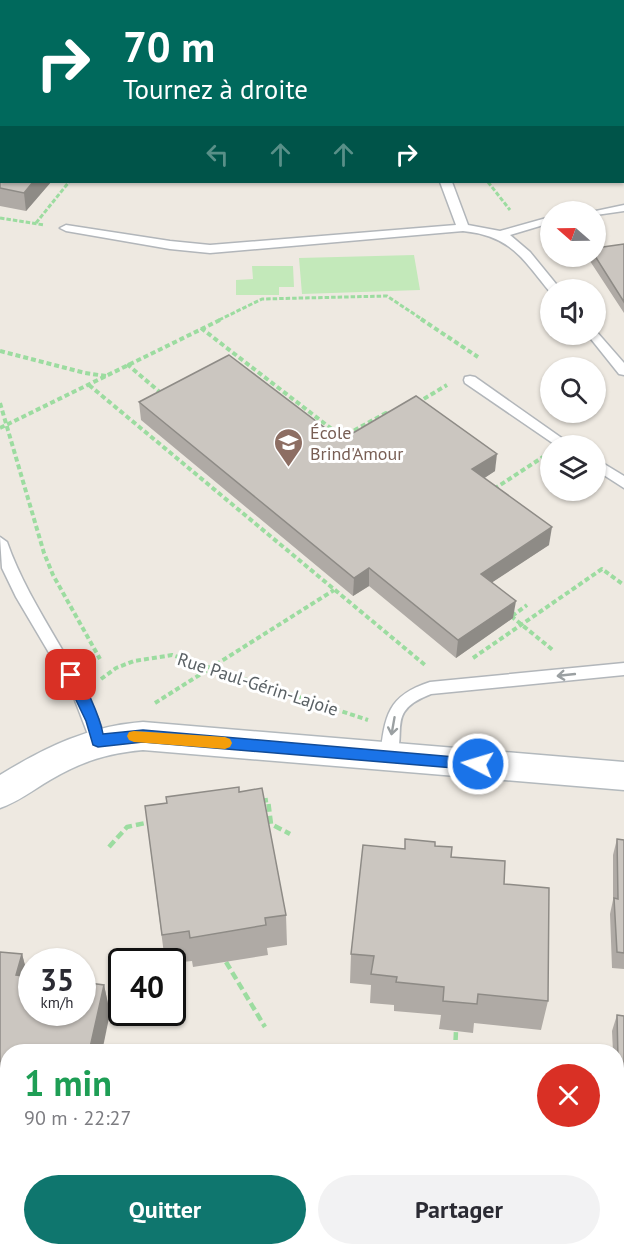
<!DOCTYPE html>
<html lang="fr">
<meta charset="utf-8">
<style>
body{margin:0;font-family:"PT Sans",sans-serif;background:#f2f2f3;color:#2b2b33;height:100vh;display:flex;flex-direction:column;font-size:22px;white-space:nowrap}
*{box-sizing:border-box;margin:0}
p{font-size:20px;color:#7c7c81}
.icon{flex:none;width:33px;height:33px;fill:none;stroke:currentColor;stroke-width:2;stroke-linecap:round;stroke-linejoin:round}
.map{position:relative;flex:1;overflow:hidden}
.panel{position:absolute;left:0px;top:1044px;width:624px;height:212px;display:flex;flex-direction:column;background:#fff;border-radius:24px 24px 0 0;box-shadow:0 2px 4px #0004}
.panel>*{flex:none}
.guide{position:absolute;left:0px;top:0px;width:624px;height:183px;box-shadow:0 2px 4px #0004;background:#00695c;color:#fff;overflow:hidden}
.needle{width:39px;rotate:290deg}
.controls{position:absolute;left:540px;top:201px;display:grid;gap:12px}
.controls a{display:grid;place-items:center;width:66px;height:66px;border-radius:50%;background:#fff;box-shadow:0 2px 4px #0004;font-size:30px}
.speed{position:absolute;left:18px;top:948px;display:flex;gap:12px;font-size:30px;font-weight:700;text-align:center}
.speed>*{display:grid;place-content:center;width:78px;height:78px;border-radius:50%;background:#fff;box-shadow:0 2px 4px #0004;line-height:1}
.speed small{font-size:15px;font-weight:400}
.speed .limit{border:3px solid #111;border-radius:9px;background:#fff;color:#111}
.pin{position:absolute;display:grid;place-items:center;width:51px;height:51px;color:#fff;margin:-26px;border-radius:12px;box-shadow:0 3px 9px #0006}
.me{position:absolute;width:66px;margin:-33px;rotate:275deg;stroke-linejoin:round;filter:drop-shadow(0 0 4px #0008)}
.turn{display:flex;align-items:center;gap:21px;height:126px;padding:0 24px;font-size:27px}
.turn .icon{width:78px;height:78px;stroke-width:2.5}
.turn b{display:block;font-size:42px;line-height:51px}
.lanes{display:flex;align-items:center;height:57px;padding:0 24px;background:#0003;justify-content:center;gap:30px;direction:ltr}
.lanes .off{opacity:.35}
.round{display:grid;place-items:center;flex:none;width:63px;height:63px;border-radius:32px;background:#f2f2f3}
.head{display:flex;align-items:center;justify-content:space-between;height:102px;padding:0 24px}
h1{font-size:36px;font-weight:600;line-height:45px;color:#1e9e55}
.cta{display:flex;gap:12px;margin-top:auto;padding:12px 24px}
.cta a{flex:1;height:69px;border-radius:36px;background:#0f766e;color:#fff;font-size:24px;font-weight:600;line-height:69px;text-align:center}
.cta a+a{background:#f2f2f3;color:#2b2b33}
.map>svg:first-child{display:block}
.green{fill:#c3e9ba}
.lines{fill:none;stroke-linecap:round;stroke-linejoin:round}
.lane-casing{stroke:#b2b6ba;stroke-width:3}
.street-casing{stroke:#b2b6ba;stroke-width:3}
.secondary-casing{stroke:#b3b9bd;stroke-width:3}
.path-far2{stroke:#9cdca0;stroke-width:3;stroke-dasharray:4.5 2;stroke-linecap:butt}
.path-far1{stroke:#9cdca0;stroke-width:4;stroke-dasharray:5 3;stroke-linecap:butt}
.path{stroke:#9cdca0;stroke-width:4.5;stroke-dasharray:8 4;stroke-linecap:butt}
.lane{fill:#fff;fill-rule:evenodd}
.street{fill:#fff;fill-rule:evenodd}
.secondary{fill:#fff;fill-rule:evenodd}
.wall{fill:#afaaa5}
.shaded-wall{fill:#8e8b86}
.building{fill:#cbc6c0;stroke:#8e8b86;stroke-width:1.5}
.oneway{stroke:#9ba0a2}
.route{fill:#1a73e8;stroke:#114b97;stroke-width:1.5}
.slow{fill:#f59e0b}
.labels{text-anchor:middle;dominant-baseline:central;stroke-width:6;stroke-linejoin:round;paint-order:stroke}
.education-label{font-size:18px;fill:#785e54;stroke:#fff;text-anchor:start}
.street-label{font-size:18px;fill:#596064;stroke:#fff}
</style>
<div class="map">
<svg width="624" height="1255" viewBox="0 0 624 1255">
<rect width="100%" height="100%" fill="#eee9e1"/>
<!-- green -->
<g class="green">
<path d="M 414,255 L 420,290 L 302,294 L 299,258 Z"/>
<path d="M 252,266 L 293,266 L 294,287 L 279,287 L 279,295 L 236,295 L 236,280 L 253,279 Z"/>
</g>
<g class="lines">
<defs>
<g id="lane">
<path d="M 70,0 L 80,0 L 69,2 Z"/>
<rect x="0" y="45" width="2" height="6"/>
<path d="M 440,182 L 452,182 L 468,225 L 500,231 L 550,217 L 550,223 L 510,235 L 530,252 L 561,290 L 550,290 L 550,292 C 522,258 511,236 463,231 L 210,253 L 170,249 L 66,231 L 60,228 L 66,225 L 170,241 L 210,245 L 456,225 Z"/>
<path d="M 624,205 L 624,211 L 596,215 L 596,212 L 591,212 Z"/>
<path d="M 596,331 L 624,363 L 624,375 L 619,374 L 587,334 L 596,334 Z"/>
<path d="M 470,376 L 475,377 L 573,446 L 557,446 L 465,383 L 464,380 L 465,377 Z"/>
<path d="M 596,459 L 624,476 L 624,488 L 596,470 Z"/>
<path d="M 0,537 L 7,542 C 32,613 83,669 106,741 L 104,745 L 98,747 L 92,745 L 71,690 L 16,597 L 2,568 Z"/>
<path d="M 624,663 L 624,675 L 431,694 C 384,712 409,731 394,762 L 388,763 L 382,762 L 380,757 C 385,716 387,696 430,682 Z"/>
</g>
<path id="street" d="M 379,1248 L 426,1248 L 429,1255 L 382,1255 Z"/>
<path id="secondary" d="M 143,722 L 624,762 L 624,790 L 143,750 C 108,753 80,762 50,780 C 33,790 18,802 0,808 L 0,775 C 46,747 89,726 143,722 Z"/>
</defs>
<!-- lane casing -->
<use href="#lane" class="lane-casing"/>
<!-- street casing -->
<use href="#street" class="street-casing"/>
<!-- secondary casing -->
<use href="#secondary" class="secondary-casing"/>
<!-- path-far2 -->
<g class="path-far2">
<path d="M 116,2 L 118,0"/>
<path d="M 488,182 L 510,210"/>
<path d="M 0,218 L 44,225"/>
<path d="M 36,223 L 69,182"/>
<path d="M 219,320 L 262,299 L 387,296 L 423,320"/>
</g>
<!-- path-far1 -->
<g class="path-far1">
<path d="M 421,319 L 478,357"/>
<path d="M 201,328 L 342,437 L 386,413 L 390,416"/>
<path d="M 0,351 L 85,373 L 106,376"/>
<path d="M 127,364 L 162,394"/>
<path d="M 89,385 L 425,665"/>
<path d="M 0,403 L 44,553 L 53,575 L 100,659"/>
<path d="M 417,403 L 447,385"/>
<path d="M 0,428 L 222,319"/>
<path d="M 494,489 L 543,457"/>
<path d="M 511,616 L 554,651"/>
<path d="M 512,616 L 527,605"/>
<path d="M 473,658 L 602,569 L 624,585"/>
<path d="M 101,679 L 116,668 L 134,661 L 172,655 L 368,720"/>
<path d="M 155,703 L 334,590"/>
</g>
<!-- path -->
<g class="path">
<path d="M 260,801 L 268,800 L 271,824 L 290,834"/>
<path d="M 109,847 L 127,827 L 150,822"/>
<path d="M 226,962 L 265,1027"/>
<path d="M 455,1052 L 456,1031"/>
<path d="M 172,1248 L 181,1255"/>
</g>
<!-- lane -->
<use href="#lane" class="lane"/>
<!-- street -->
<use href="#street" class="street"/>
<!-- secondary -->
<use href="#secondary" class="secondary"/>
</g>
<!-- wall -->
<g class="wall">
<path d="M 0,122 L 51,182 L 26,211 L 0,206 Z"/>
<path d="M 624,244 L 624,313 L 588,258 L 589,256 L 596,256 Z"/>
<path d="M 139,402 L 495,471 L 484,478 L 549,545 L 492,582 L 513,618 L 456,658 L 369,586 L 353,596 L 141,420 Z"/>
<path d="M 239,792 L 286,915 L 287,945 L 267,948 L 268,955 L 193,967 L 192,961 L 172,963 L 172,962 L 165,962 L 145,806 Z"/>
<path d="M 617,839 L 624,840 L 624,969 L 612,968 L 610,914 L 613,900 L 613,855 Z"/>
<path d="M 435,846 L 451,857 L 504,884 L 548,1001 L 541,1030 L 474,1023 L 473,1033 L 439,1029 L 441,1015 L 394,1011 L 394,1005 L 370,1003 L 371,985 L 350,983 L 351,954 L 405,849 Z"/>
<path d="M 0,952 L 22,954 L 28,977 L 104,985 L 110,1013 L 8,1052 L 8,1126 L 0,1125 Z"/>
<path d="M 617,1015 L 624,1016 L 624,1213 L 616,1212 L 616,1052 L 613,1052 L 612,1031 Z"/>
</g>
<!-- shaded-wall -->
<g class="shaded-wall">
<path d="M 429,0 L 439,0 L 438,2 L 428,2 Z"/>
<path d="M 33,182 L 51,182 L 26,211 L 24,193 Z"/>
<path d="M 497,454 L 495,471 L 471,487 L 472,469 Z"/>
<path d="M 552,527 L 549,545 L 479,591 L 481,574 Z"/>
<path d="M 369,568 L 369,586 L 353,596 L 354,578 Z"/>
<path d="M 516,601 L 513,618 L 456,658 L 458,640 Z"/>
<path d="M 22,954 L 30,984 L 16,975 Z"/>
<path d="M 104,985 L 110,1013 L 102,1052 L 89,1052 Z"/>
</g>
<!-- building -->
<g class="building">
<path d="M 138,0 L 429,0 L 428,2 L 137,2 Z"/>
<path d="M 2,121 L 2,182 L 33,182 L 24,193 L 0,188 L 0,122 Z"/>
<path d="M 624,244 L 624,302 L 595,256 L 596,256 L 596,248 Z"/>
<path d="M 229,355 L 341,440 L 416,396 L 497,454 L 472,469 L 552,527 L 481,574 L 516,601 L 458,640 L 369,568 L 354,578 L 139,402 Z"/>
<path d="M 239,787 L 239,792 L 262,788 L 286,915 L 265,918 L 266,925 L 190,938 L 189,931 L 162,935 L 145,806 L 167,803 L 166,797 Z"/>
<path d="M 405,839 L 435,842 L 435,846 L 452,847 L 451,857 L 505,861 L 504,884 L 549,888 L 548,1001 L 478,994 L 477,1004 L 443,1001 L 444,987 L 396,982 L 397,977 L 371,974 L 374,956 L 351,954 L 363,845 L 405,849 Z"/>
<path d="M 617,839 L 624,840 L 624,953 L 617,952 L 614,898 L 618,899 Z"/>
<path d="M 0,952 L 22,954 L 16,975 L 32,977 L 32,1012 L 82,1012 L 82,982 L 104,985 L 89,1052 L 8,1052 L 8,1100 L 0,1099 Z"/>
<path d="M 617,1015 L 624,1016 L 624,1198 L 616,1197 L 616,1102 L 619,1102 Z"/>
<path d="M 122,1248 L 171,1248 L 181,1255 L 117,1255 Z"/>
</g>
<!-- one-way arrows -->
<defs><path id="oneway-shaft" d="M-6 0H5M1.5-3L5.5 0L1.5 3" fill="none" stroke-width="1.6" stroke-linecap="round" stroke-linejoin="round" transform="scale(1.5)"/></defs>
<g class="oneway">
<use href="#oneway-shaft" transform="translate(566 675) rotate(174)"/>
<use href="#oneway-shaft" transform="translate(393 726) rotate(100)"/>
</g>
<!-- route -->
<path class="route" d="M 71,670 C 83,673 101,722 103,734 L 143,730 L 478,759 L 484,760 L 486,764 L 484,769 L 478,770 L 143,742 L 98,747 L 93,745 L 86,721 L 64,675 Z"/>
<!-- slow -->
<path class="slow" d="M 134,731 L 225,737 L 230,739 L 232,743 L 230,747 L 225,749 L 134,742 L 129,740 L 127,736 L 129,732 Z"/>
<!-- icons -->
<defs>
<symbol id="school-pin" viewBox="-11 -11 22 30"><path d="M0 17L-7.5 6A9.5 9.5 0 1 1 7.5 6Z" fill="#8d6e63" stroke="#fff"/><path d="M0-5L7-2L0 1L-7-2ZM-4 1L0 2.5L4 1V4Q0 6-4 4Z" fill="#fff"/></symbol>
</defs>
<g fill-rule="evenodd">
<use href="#school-pin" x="272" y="426" width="33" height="45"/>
</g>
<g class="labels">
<!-- education labels -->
<g class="education-label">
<text x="310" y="432">École<tspan x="310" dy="21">Brind'Amour</tspan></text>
</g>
<!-- street labels -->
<g class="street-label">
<text transform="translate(258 684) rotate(18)">Rue Paul-Gérin-Lajoie</text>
</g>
</g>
</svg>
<div class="controls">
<a><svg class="needle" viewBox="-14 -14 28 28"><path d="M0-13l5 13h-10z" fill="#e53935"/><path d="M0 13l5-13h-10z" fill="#7c7c81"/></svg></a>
<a><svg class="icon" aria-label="sound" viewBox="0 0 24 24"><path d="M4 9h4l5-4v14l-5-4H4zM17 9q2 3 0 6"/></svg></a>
<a><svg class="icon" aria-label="search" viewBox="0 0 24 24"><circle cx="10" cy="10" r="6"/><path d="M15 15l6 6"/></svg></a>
<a><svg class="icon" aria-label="layers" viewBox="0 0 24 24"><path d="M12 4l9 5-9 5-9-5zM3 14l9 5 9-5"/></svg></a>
</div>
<div class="speed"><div>35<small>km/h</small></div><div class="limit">40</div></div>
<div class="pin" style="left:71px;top:675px;background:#d93025"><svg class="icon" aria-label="arrive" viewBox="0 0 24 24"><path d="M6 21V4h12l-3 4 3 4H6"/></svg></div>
<svg class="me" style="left:478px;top:764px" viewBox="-20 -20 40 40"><circle r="17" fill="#1a73e8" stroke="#fff" stroke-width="3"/><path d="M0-11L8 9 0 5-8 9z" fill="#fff"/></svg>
<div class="guide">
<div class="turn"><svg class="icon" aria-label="right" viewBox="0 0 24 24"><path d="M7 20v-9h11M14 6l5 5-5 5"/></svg><div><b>70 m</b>Tournez à droite</div></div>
<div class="lanes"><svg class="icon off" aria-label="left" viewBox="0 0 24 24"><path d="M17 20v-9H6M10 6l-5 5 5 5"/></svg><svg class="icon off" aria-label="ahead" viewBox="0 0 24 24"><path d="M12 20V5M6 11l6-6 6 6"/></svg><svg class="icon off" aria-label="ahead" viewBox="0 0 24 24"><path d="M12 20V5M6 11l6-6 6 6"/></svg><svg class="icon" aria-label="right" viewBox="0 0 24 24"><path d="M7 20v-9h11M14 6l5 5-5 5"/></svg></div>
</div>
<section class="panel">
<div class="head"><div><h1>1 min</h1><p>90 m · 22:27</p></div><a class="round" style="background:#d93025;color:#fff"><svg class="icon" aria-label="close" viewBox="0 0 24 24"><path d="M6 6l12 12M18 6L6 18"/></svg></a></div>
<div class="cta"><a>Quitter</a><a>Partager</a></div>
</section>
</div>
